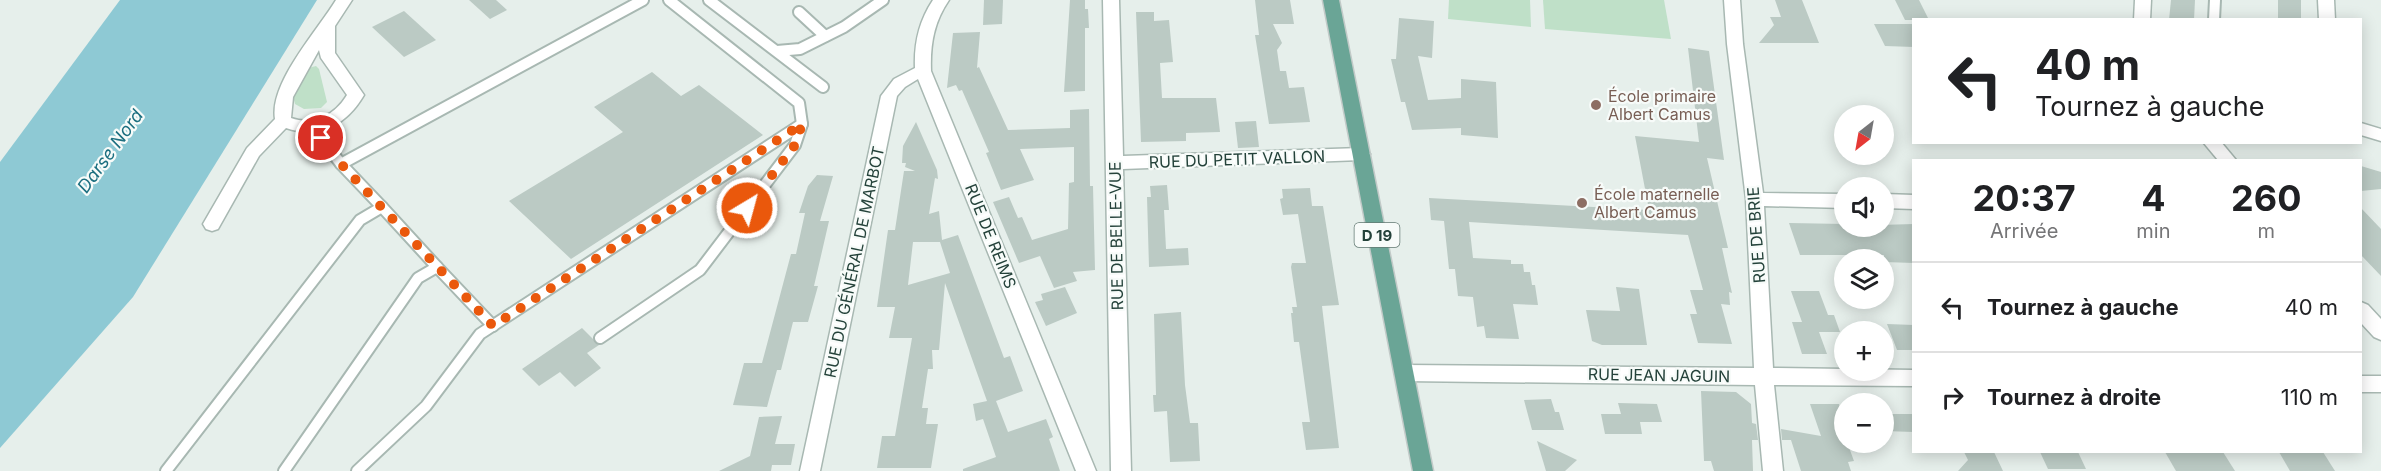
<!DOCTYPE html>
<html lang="fr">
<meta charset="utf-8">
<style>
body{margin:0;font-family:Inter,sans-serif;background:#f2f2f2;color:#202124;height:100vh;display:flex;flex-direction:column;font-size:22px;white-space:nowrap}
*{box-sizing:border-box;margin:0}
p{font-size:20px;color:#757577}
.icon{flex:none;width:33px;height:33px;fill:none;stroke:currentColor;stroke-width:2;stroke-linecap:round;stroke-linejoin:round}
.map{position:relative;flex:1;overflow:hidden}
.details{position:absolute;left:1912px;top:159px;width:450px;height:294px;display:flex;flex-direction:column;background:#fff;border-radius:0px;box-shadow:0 3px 15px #0003}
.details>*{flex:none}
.guide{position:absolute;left:1912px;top:18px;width:450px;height:126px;border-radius:0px;box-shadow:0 3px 15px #0003;background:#fff;color:#202124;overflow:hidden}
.needle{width:39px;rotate:211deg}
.tools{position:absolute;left:1834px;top:105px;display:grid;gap:12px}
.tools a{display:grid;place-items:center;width:60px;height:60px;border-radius:50%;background:#fff;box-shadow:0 3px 15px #0003;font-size:30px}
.pin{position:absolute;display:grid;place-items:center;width:51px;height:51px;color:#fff;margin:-26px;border:3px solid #fff;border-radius:50%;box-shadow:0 2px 6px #0007}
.me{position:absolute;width:66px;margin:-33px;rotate:37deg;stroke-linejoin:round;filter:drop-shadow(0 0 4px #0008)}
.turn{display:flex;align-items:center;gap:21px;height:126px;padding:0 24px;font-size:27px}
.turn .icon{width:78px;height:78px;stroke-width:2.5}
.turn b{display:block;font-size:42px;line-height:51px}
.eta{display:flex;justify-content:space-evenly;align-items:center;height:102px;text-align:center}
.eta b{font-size:36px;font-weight:700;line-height:42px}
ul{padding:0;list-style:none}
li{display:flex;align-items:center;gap:18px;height:90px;padding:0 24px;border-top:2px solid #e0e0e0}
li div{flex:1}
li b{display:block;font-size:22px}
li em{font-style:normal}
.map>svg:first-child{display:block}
.green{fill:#bfe0c8}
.water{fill:#8ec9d4}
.building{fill:#bbcac4;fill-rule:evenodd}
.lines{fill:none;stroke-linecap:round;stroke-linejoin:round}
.service-casing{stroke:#a8b8b2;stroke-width:14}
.minor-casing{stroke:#a8b8b2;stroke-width:3}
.primary-casing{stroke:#c2cac8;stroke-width:3}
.service{stroke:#fff;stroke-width:10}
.minor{fill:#fff;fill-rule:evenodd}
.primary{fill:#6aa596;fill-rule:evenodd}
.route{stroke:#ea580c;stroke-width:10;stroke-dasharray:0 18}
.education-dot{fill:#8d6e63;stroke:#f7fbf9;stroke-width:2}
.labels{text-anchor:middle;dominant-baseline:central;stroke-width:4.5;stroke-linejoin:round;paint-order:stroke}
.shield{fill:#f7fbf9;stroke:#637a73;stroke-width:1.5}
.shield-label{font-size:15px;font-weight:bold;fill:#24423a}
.education-label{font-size:16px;fill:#785e54;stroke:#f7fbf9;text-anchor:start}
.street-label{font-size:16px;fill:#24423a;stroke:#f7fbf9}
.water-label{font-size:18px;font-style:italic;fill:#1c6f80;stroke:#f7fbf9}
</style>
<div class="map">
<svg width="2381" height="471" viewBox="0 0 2381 471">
<rect width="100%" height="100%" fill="#e6efeb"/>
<!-- green -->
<g class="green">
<path d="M 1449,0 L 1530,0 L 1531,27 L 1448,19 Z"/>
<path d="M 1543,0 L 1664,0 L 1671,39 L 1545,29 Z"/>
<path d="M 316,66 L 319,69 L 327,102 L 321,108 L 304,109 L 295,104 L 293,96 L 308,68 Z"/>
</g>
<!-- water -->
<path class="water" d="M 120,0 L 317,0 L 133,297 L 0,448 L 0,162 Z"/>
<!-- building -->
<g class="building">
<path d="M 469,0 L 496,0 L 507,10 L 490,19 Z"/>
<path d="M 984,0 L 1003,0 L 1002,24 L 983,25 Z"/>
<path d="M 1070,0 L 1085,0 L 1085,9 L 1088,9 L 1089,28 L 1085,28 L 1085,91 L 1064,92 Z"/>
<path d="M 1255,0 L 1290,0 L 1294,24 L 1273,24 L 1282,43 L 1277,50 L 1280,71 L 1286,71 L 1289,88 L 1304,87 L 1310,122 L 1269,124 L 1255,35 L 1259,35 Z"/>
<path d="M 1775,0 L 1802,0 L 1819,43 L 1759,43 L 1774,25 L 1770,17 L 1781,17 Z"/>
<path d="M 1895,0 L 1919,0 L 1929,20 L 1905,20 Z"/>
<path d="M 2171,0 L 2195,0 L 2194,20 L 2169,20 Z"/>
<rect x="2278" y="0" width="23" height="20"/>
<path d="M 404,11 L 436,40 L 404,57 L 372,27 Z"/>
<path d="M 1136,12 L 1154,12 L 1154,21 L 1169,20 L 1173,62 L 1160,63 L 1162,98 L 1216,98 L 1220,132 L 1186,133 L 1186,141 L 1141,142 Z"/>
<path d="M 1399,18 L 1434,21 L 1432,58 L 1418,56 L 1428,100 L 1461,98 L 1461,79 L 1496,82 L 1498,138 L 1461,135 L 1461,128 L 1412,130 L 1405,102 L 1401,102 L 1391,59 L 1396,59 Z"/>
<path d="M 1874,24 L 1914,24 L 1914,47 L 1885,46 Z"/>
<path d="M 980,32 L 977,68 L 979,67 L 1008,130 L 1070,128 L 1070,110 L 1089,109 L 1090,186 L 1093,186 L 1095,270 L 1073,272 L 1077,281 L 1054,288 L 1040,256 L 1019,263 L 993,202 L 1009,197 L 1018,218 L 1022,217 L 1032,240 L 1068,229 L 1069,183 L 1074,182 L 1074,147 L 1020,149 L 1034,180 L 1001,190 L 986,153 L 989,152 L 962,90 L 959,91 L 956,85 L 947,88 L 953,33 Z"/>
<path d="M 1688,48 L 1709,51 L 1724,160 L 1707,158 L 1728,248 L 1722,248 L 1732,293 L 1729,292 L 1730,305 L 1721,304 L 1732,344 L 1698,343 L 1690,314 L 1697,314 L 1690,290 L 1703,290 L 1688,235 L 1469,222 L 1473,258 L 1511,260 L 1511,264 L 1523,264 L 1524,272 L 1530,272 L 1532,285 L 1535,285 L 1538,305 L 1513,304 L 1519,339 L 1486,338 L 1484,326 L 1477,327 L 1473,297 L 1458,296 L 1455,269 L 1449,269 L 1444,221 L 1431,220 L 1429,198 L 1649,210 L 1635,136 L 1699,142 Z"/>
<path d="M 652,72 L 681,96 L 699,85 L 763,135 L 571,259 L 509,201 L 623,132 L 594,107 Z"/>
<path d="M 1256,121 L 1259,147 L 1238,148 L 1235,122 Z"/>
<path d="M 916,122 L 937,170 L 938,179 L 935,178 L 929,214 L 939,211 L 942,240 L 958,235 L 1004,358 L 1010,356 L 1023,391 L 996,401 L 1008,432 L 1046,419 L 1053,437 L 1049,439 L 1060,471 L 963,471 L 963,469 L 996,457 L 983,419 L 976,421 L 973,404 L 987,401 L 945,283 L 939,350 L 932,350 L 933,369 L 928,369 L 922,408 L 928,408 L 926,424 L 938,424 L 931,468 L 877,468 L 882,436 L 895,436 L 912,338 L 889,338 L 895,307 L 877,307 L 888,230 L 895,230 L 904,171 L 915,171 L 905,167 L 906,163 L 902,163 L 903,146 ZM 913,242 L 940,242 L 950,273 L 908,285 Z"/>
<path d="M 2361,166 L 2381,172 L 2381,189 L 2361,191 Z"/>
<path d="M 817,175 L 833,176 L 820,221 L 829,221 L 814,286 L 818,286 L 808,322 L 793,322 L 781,370 L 777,370 L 767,407 L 733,405 L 744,363 L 762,363 L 791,254 L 796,254 L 805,213 L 799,213 L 808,186 Z"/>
<path d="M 1167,185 L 1169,210 L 1164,210 L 1166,249 L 1188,248 L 1189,265 L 1149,267 L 1147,197 L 1151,197 L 1150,186 Z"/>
<path d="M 1310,188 L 1312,206 L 1323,206 L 1339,305 L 1322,306 L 1339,448 L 1306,450 L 1302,422 L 1310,422 L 1299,342 L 1294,342 L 1291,313 L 1293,313 L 1292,307 L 1297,307 L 1291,267 L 1292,263 L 1306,263 L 1298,214 L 1283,215 L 1280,199 L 1283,198 L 1282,189 Z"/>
<path d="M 2361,208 L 2381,229 L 2381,276 L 2361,255 Z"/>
<path d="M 1789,223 L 1845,224 L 1845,226 L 1914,224 L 1914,263 L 1884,262 L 1884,255 L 1800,255 Z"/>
<path d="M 1065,287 L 1077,313 L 1046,326 L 1035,302 L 1043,300 L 1041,294 Z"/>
<path d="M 1616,287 L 1639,289 L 1647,345 L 1602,345 L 1592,341 L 1586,310 L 1620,311 Z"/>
<path d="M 1791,291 L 1819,291 L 1828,315 L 1834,315 L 1840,332 L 1819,332 L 1827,354 L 1802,354 L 1792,322 L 1802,322 Z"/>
<path d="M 1181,312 L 1185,385 L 1190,423 L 1198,423 L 1200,461 L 1170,462 L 1167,411 L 1154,412 L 1153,395 L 1156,395 L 1154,314 Z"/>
<path d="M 1887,324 L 1914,325 L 1914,350 L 1897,350 Z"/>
<path d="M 582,328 L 599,345 L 587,353 L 601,368 L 575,387 L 560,372 L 539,386 L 522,369 Z"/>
<path d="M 1701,391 L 1736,392 L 1751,404 L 1752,423 L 1756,424 L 1758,440 L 1752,440 L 1753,471 L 1714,471 L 1711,461 L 1704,461 Z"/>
<path d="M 1551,399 L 1555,412 L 1559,412 L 1564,430 L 1532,430 L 1524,400 Z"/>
<path d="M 1618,403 L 1657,404 L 1662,422 L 1640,422 L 1642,434 L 1605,434 L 1601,414 L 1621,414 Z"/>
<path d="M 1810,404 L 1839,404 L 1845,423 L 1845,442 L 1847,442 L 1854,461 L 1848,462 L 1851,471 L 1801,471 L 1791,440 L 1782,440 L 1781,429 L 1821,436 Z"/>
<path d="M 1884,414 L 1914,414 L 1914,432 L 1884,431 Z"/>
<path d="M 782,416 L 775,444 L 795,444 L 791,465 L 772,465 L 771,471 L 719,471 L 750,456 L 759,417 Z"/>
<path d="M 1537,441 L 1577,460 L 1565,471 L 1546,471 Z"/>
<path d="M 1964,452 L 1994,452 L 2003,471 L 1958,471 L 1968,460 Z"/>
<path d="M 2040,452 L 2078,452 L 2086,469 L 2048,469 Z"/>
<path d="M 2165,452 L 2223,452 L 2235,471 L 2176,471 Z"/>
<path d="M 2279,452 L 2323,452 L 2335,471 L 2290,471 Z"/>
</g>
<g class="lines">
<defs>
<g id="service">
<path d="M 709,0 L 823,87"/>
<path d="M 799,12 L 825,36"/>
<path d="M 2214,20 L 2215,0"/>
<path d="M 777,51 L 800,49 L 844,27 L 883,0"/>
<path d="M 321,138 L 341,164"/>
<path d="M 382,207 L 341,164 L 643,0"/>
<path d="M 437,267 L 493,326"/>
<path d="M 600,338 L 700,270 L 795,145 L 802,124 L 799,103 L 669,0"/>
<path d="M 166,471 L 360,220 L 382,207 L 437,267 L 418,278 L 284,471"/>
<path d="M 357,471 L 426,406 L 480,334 L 802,124"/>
</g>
<g id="minor">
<path d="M 336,0 L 352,0 L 335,26 L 335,53 L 364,95 C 347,124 320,140 286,128 L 259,156 L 218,229 L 212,231 L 206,229 L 203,224 L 247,148 L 275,119 C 269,83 318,30 336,0 ZM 319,50 L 321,58 L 347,95 C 335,115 314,126 291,118 L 293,97 Z"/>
<path d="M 933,0 L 949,0 C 934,22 930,44 931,71 L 1096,471 L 1076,471 L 918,79 L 905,87 L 897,96 L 820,471 L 800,471 L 881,96 L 894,79 L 915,68 C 914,43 919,21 933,0 Z"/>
<path d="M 1103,0 L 1119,0 L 1123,156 L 1361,148 L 1367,150 L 1370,154 L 1367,158 L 1361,160 L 1123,169 L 1131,471 L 1111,471 Z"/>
<path d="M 1724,0 L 1740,0 L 1743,44 L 1763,193 L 1845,194 L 1845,208 L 1764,206 L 1773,368 L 1914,370 L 1914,386 L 1774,385 L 1783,471 L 1763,471 L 1755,385 L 1405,381 L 1398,379 L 1395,373 L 1398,367 L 1405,365 L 1754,368 L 1746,199 L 1727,44 Z"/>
<path d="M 2135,0 L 2151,0 L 2150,20 L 2134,20 Z"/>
<path d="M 2318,0 L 2334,0 L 2335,20 L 2319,20 Z"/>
<path d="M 2361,123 L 2381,129 L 2381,141 L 2361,135 Z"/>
<path d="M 2203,142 L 2221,142 L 2236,160 L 2218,160 Z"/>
<path d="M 1884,194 L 1914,195 L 1914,209 L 1884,208 Z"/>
<path d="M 2361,302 L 2368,305 L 2381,319 L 2381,340 L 2374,337 L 2361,323 Z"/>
<rect x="2361" y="376" width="20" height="16"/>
</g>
<path id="primary" d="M 1323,0 L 1339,0 L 1433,471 L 1413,471 Z"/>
</defs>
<!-- service casing -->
<use href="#service" class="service-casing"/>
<!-- minor casing -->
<use href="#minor" class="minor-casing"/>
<!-- primary casing -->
<use href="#primary" class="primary-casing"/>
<!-- service -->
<use href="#service" class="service"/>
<!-- minor -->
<use href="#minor" class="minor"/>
<!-- primary -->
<use href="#primary" class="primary"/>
</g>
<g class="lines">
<!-- route -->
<path class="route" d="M 321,138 L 341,164 L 493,326 L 802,124 L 795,145 L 747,208"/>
</g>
<!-- markers -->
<g class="education-dot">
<circle cx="1596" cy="105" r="6"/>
<circle cx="1582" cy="203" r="6"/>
</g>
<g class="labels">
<!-- shield labels -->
<rect class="shield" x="1354.5" y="223" width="45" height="24" rx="4.5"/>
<g class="shield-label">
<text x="1377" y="235">D 19</text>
</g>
<!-- education labels -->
<g class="education-label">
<text x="1608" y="96">École primaire<tspan x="1608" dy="18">Albert Camus</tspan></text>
<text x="1594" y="194">École maternelle<tspan x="1594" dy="18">Albert Camus</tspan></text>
</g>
<!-- street labels -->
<g class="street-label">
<text transform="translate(1237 159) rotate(-2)">RUE DU PETIT VALLON</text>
<text transform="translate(1756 235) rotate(-94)">RUE DE BRIE</text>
<text transform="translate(991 236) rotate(68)">RUE DE REIMS</text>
<text transform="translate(1116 236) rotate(-91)">RUE DE BELLE-VUE</text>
<text transform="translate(854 262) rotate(-78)">RUE DU GÉNÉRAL DE MARBOT</text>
<text transform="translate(1659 375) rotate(1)">RUE JEAN JAGUIN</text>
</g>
<!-- water labels -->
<g class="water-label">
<text transform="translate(110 151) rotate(-54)">Darse Nord</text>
</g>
</g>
</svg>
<div class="tools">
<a><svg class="needle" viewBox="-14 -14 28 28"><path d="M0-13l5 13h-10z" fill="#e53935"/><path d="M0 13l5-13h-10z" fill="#757577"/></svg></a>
<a><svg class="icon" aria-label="sound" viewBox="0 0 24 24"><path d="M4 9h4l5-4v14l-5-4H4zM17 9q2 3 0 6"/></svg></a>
<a><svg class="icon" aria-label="layers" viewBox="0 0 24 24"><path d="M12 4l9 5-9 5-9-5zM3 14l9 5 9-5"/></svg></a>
<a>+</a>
<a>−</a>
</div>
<div class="pin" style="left:321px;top:138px;background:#d93025"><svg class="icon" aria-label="arrive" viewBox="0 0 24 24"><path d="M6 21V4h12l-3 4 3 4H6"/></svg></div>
<svg class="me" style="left:747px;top:208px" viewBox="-20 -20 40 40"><circle r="17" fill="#ea580c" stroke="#fff" stroke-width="3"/><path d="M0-11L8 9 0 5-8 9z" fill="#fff"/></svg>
<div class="guide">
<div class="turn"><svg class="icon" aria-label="left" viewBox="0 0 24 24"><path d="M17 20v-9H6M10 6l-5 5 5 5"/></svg><div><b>40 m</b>Tournez à gauche</div></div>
</div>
<section class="details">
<div class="eta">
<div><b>20:37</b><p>Arrivée</p></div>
<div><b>4</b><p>min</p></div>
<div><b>260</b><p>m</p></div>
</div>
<ul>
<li><svg class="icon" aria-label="left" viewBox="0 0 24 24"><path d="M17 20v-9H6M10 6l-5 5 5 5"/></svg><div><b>Tournez à gauche</b></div><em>40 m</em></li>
<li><svg class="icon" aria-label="right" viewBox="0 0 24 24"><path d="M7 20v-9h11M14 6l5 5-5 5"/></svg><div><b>Tournez à droite</b></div><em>110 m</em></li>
</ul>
</section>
</div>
